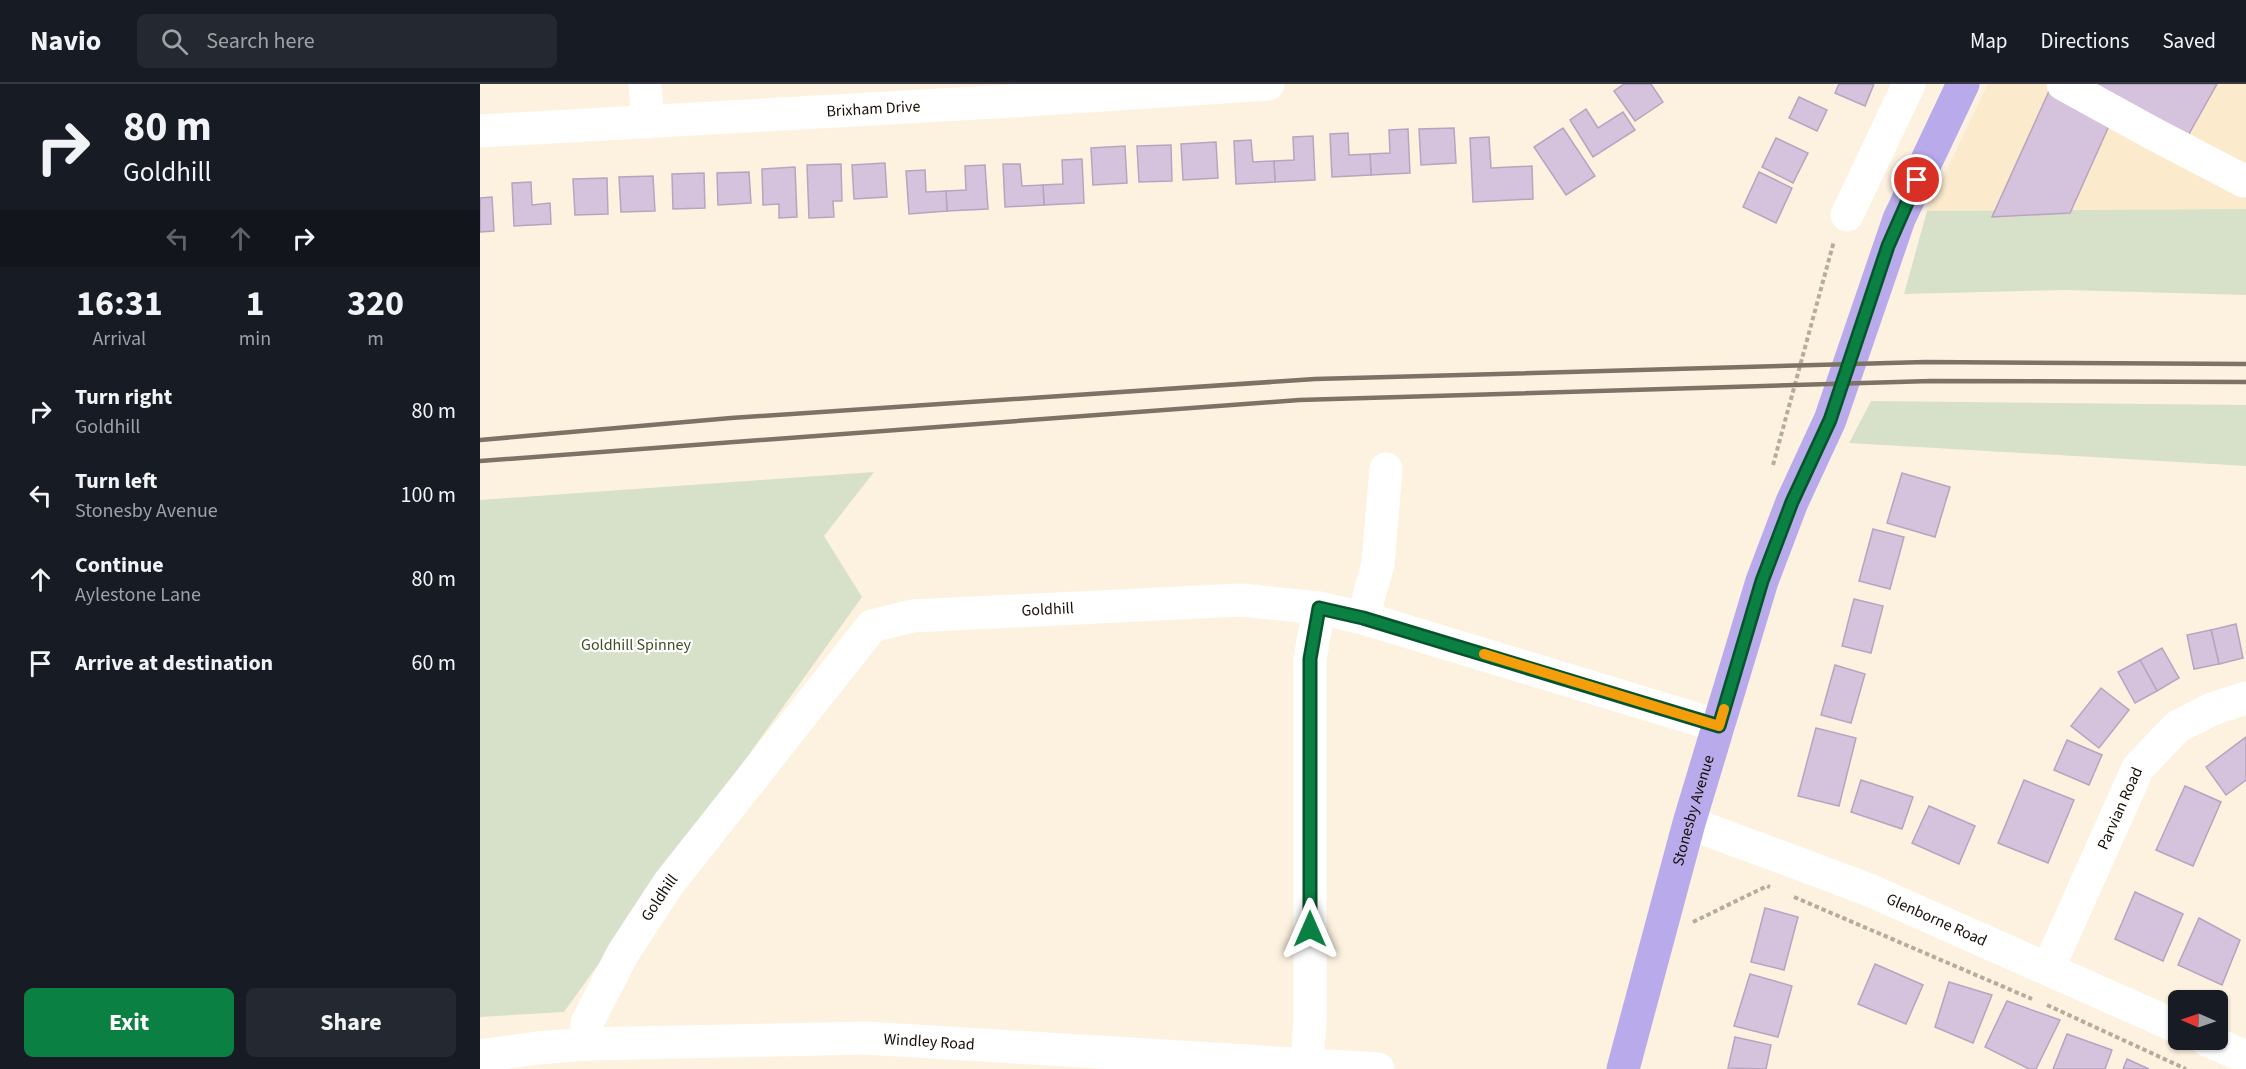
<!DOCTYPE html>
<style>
body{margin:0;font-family:"Source Sans 3",sans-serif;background:#242831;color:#f1f3f6;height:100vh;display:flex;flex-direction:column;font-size:22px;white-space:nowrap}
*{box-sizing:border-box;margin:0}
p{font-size:20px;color:#9ea1a6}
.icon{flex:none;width:33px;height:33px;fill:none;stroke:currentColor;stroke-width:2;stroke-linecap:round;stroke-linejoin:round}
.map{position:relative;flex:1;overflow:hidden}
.sheet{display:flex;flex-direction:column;background:#171b24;width:480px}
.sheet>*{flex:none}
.hud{background:#171b24;color:#f1f3f6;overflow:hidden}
.needle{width:39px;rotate:272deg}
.tools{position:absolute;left:1688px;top:906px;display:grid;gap:12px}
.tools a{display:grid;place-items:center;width:60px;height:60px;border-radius:9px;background:#171b24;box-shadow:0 2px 4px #0004;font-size:30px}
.pin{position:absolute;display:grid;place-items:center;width:51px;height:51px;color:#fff;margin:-26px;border:3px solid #fff;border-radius:50%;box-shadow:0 2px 6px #0007}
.me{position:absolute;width:66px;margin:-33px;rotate:0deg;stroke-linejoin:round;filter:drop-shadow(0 0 4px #0008)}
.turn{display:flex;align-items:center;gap:21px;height:126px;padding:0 24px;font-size:27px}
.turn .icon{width:78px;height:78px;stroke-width:2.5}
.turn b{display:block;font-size:42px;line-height:51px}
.lanes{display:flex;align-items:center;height:57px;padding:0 24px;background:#0003;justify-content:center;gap:30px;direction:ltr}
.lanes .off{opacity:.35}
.eta{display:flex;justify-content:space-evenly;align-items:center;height:102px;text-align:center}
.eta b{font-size:36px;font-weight:700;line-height:42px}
.button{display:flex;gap:12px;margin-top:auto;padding:12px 24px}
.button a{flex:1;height:69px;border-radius:9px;background:#0b8043;color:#fff;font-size:24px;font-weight:700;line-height:69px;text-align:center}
.button a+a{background:#242831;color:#f1f3f6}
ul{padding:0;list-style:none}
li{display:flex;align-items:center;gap:18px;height:84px;padding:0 24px}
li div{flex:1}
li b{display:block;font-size:22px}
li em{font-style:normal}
header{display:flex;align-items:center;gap:36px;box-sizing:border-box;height:84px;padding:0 30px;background:#171b24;border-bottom:2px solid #363941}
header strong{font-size:28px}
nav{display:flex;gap:33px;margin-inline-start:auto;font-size:21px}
.search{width:420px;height:54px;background:#242831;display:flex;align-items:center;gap:15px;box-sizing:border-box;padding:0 21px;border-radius:9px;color:#9ea1a6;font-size:22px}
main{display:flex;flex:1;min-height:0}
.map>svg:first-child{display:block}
.built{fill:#fceacc}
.green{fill:#d7e1ca}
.building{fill:#d5c2dc;stroke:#b7a4c0;stroke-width:1.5}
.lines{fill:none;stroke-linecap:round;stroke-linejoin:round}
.path{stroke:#b6ac9c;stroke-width:4;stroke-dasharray:4.5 3;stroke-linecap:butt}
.minor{stroke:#fff;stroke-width:33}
.major{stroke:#b9aaec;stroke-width:33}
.rail{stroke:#7c7366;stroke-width:4.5}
.route-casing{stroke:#07532c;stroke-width:15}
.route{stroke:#0b8043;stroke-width:10}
.slow{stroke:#f59e0b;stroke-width:10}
.labels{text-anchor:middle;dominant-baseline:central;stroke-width:4.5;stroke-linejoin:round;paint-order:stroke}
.street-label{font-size:16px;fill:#160f05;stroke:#fff}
.park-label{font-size:16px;fill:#3e4e22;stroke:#fff}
</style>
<header>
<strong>Navio</strong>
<div class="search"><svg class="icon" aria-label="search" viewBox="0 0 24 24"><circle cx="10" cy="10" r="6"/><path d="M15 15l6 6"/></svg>Search here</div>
<nav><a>Map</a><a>Directions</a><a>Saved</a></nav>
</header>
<main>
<section class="sheet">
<div class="hud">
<div class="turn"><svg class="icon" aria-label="right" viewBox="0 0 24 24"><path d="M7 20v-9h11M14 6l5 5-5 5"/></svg><div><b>80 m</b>Goldhill</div></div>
<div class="lanes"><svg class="icon off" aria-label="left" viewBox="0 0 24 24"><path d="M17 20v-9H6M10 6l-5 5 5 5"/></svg><svg class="icon off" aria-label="ahead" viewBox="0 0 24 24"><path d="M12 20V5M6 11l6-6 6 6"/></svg><svg class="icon" aria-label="right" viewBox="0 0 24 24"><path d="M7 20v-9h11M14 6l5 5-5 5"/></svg></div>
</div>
<div class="eta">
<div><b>16:31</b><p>Arrival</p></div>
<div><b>1</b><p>min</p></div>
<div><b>320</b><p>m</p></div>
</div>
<ul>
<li><svg class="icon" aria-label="right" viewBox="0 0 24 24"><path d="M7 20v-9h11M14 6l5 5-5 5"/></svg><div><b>Turn right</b><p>Goldhill</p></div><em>80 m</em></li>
<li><svg class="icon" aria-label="left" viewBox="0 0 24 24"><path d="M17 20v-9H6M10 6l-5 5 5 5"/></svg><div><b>Turn left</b><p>Stonesby Avenue</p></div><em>100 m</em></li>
<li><svg class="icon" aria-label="ahead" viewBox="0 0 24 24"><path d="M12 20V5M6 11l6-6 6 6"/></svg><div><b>Continue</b><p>Aylestone Lane</p></div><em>80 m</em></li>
<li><svg class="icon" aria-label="arrive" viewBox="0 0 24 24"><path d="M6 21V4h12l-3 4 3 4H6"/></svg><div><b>Arrive at destination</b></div><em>60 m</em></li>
</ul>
<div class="button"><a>Exit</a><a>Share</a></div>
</section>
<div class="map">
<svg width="1766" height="985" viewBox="0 0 1766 985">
<rect width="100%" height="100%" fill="#fdf2e0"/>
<!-- built -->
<path class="built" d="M 1508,0 L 1766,0 L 1766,125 L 1447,127 Z"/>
<!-- green -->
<g class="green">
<path d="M 1766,125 L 1766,211 L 1586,206 L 1424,210 L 1447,127 Z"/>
<path d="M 1391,317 L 1766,321 L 1766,382 L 1369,359 Z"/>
<path d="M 394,388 L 344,452 L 382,513 L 84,928 L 0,933 L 0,416 Z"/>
</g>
<!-- building -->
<g class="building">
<path d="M 1144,0 L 1171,0 L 1183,18 L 1155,37 L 1134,7 Z"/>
<path d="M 1359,0 L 1394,0 L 1385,22 L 1355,9 Z"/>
<path d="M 1605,0 L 1737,0 L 1705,57 Z"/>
<path d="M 1570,5 L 1633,33 L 1590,129 L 1512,133 Z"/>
<path d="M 1319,13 L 1347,26 L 1337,47 L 1309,34 Z"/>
<path d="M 1106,25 L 1118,44 L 1143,28 L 1155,46 L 1113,73 L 1090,36 Z"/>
<path d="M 974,44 L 976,79 L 941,81 L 939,45 Z"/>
<path d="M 1083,44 L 1115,92 L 1086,111 L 1054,63 Z"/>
<path d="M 928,45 L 930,89 L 891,91 L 890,70 L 910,69 L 909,46 Z"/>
<path d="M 868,49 L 869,71 L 890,70 L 891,91 L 852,93 L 850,50 Z"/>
<path d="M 833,52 L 835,96 L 795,98 L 794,77 L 814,76 L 813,53 Z"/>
<path d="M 1009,53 L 1011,84 L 1052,82 L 1053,115 L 993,118 L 990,54 Z"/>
<path d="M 1296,54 L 1328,69 L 1313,99 L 1282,83 Z"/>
<path d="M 771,56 L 773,78 L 794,77 L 795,98 L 756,100 L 754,57 Z"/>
<path d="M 736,58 L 738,94 L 703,96 L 701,60 Z"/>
<path d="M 691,61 L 692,97 L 659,98 L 657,62 Z"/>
<path d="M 645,62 L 647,99 L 613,101 L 611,64 Z"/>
<path d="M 602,75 L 604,119 L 564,121 L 563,101 L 583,100 L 582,76 Z"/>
<path d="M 405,79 L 407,113 L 374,115 L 372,81 Z"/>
<path d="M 361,80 L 362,117 L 353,117 L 354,133 L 329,134 L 327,81 Z"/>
<path d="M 523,80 L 540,80 L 542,102 L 563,101 L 564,121 L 525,123 Z"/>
<path d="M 505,81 L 508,125 L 467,127 L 466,107 L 486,106 L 485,82 Z"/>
<path d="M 315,83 L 317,133 L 299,134 L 299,120 L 283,121 L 282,85 Z"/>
<path d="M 445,86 L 446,108 L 466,107 L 467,127 L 429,130 L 426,87 Z"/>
<path d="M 269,88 L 271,119 L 238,121 L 237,89 Z"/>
<path d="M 1279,88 L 1312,104 L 1296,139 L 1263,123 Z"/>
<path d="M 224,89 L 225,124 L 193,125 L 192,90 Z"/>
<path d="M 173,92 L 175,127 L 141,128 L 139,93 Z"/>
<path d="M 127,94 L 128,130 L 95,131 L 93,95 Z"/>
<path d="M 51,98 L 52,121 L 70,119 L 71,140 L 34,142 L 32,99 Z"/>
<path d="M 12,113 L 14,147 L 0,148 L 0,114 Z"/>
<path d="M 1422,389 L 1470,403 L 1455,453 L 1407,439 Z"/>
<path d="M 1393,445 L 1424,453 L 1410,505 L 1379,497 Z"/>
<path d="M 1374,515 L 1403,522 L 1391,569 L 1362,562 Z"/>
<path d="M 1756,540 L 1763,574 L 1739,580 L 1731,546 Z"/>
<path d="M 1731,546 L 1739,580 L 1714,585 L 1707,551 Z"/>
<path d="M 1682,564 L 1699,594 L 1677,607 L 1660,576 Z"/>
<path d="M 1660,576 L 1677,607 L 1655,619 L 1638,588 Z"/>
<path d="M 1355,581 L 1385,590 L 1371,639 L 1341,631 Z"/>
<path d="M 1621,604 L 1649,626 L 1619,664 L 1591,642 Z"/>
<path d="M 1336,644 L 1376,654 L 1359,722 L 1318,712 Z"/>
<path d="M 1766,653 L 1766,696 L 1746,711 L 1726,683 Z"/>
<path d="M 1587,656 L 1622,671 L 1609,701 L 1574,686 Z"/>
<path d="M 1381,696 L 1433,713 L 1422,745 L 1371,728 Z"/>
<path d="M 1544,696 L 1594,716 L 1568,779 L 1518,759 Z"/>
<path d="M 1705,702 L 1741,718 L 1713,782 L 1676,766 Z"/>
<path d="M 1449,722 L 1495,742 L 1479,780 L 1432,759 Z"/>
<path d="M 1655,808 L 1703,830 L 1683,877 L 1635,855 Z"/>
<path d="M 1285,824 L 1318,833 L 1304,886 L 1271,878 Z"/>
<path d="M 1719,834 L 1760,856 L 1742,901 L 1698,881 Z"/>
<path d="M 1395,880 L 1443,901 L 1426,940 L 1378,920 Z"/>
<path d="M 1270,890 L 1312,902 L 1298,953 L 1254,942 Z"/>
<path d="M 1469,898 L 1512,911 L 1493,959 L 1455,943 Z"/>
<path d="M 1527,917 L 1580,936 L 1556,985 L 1549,985 L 1505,963 Z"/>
<path d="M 1587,950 L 1632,966 L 1625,985 L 1573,985 Z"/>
<path d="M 1255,953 L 1291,961 L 1286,985 L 1248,984 Z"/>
<path d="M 1647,975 L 1669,985 L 1643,985 Z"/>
</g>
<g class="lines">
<!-- path -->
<g class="path">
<path d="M 1293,381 L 1354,157"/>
<path d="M 1314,813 L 1552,915"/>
<path d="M 1213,838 L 1287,802 L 1290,803"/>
<path d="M 1567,921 L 1706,985"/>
</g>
<!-- minor -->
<g class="minor">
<path d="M 165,0 L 168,38"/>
<path d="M 1583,0 L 1672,49 L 1764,97"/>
<path id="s1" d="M 0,47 L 515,18 L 788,0"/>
<path d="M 1367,131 L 1429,0"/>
<path d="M 883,534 L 898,480 L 906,385"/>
<path id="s2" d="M 1209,739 L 1387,805 L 1698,943"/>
<path id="s3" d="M 1568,885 L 1658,684 L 1697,643 L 1732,625 L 1766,614"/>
<path d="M 1727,956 L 1766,973"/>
<path id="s4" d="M 107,960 L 107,939 L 143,869 L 189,799 L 392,542 L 432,532 L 761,516 L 839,524 L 883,534 L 1239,642"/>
<path id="s5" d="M 0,972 L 57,964 L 107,960 L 386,954 L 898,985"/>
<path d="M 827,980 L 830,935 L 830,575 L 839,524"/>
</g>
<!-- major -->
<path class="major" id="s6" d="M 1143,985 L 1209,739 L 1282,497 L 1312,418 L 1350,336 L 1419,135 L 1483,0"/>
<!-- rail -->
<g class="rail">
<path d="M 0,356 L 251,334 L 835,295 L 1446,278 L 1766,280"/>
<path d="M 0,377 L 819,316 L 1451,297 L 1766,298"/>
</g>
</g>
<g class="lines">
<defs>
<path id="route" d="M 830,845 L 830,575 L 839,524 L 883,534 L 1239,642 L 1282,497 L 1312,418 L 1350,336 L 1408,162 L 1437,96"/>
</defs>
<!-- route casing -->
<use href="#route" class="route-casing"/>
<!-- route -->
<use href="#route" class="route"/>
<!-- slow -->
<path class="slow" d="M 1004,570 L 1239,642 L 1244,625"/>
</g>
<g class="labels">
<!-- street labels -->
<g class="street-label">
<text stroke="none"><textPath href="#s1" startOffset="394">Brixham Drive</textPath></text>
<text stroke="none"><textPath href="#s4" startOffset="688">Goldhill</textPath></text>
<text stroke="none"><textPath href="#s3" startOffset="176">Parvian Road</textPath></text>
<text stroke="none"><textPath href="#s6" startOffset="268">Stonesby Avenue</textPath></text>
<text stroke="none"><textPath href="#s4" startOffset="166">Goldhill</textPath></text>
<text stroke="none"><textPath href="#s2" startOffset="266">Glenborne Road</textPath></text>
<text stroke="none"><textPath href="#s5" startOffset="450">Windley Road</textPath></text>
</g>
<!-- park labels -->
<g class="park-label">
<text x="156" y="561">Goldhill Spinney</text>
</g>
</g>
</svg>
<div class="tools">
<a><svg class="needle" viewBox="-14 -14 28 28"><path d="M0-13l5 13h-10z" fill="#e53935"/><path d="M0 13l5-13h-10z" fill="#9ea1a6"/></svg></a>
</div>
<div class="pin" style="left:1437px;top:96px;background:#d93025"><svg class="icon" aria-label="arrive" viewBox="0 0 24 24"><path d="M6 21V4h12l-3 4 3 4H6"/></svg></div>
<svg class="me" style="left:830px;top:845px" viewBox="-20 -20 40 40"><path d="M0-17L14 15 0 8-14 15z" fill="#0b8043" stroke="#fff" stroke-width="4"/></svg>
</div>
</main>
